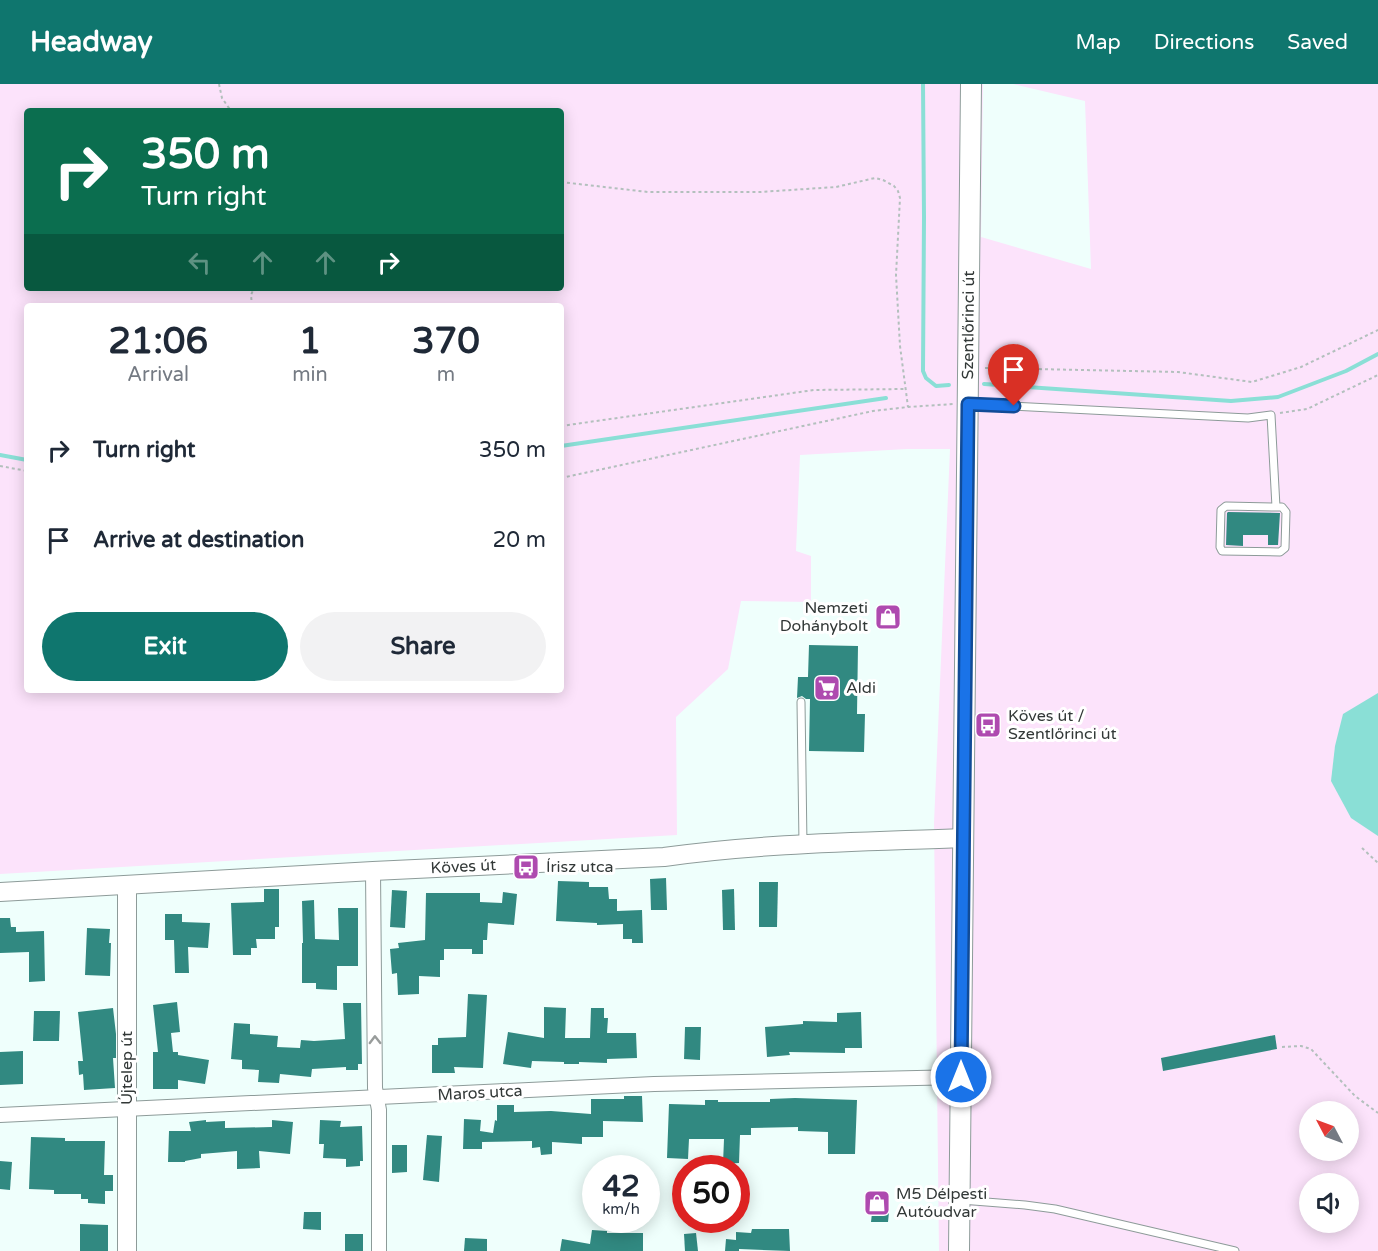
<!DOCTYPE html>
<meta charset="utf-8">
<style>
body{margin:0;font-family:"Varela Round",sans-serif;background:#f2f2f3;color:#1f2937;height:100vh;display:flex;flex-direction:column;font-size:22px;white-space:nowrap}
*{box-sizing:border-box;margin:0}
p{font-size:20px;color:#747a83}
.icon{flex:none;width:33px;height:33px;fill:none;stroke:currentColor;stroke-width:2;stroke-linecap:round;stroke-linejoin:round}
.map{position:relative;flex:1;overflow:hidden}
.panel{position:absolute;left:24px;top:219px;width:540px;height:390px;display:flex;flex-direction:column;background:#fff;border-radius:6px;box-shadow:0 3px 15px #0003}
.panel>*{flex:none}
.banner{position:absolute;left:24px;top:24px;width:540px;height:183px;border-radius:6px;box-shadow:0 3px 15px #0003;background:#0b6e4f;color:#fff;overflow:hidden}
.needle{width:39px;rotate:311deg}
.controls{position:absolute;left:1299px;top:1017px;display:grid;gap:12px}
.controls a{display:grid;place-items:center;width:60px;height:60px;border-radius:50%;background:#fff;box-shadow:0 3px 15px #0003;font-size:30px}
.speed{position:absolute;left:582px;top:1071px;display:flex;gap:12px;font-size:30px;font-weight:700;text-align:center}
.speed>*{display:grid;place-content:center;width:78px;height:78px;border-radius:50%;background:#fff;box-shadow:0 3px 15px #0003;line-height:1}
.speed small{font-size:15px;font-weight:400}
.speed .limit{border:9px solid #d22;background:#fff;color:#111}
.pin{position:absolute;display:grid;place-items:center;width:51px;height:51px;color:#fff;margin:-62px -26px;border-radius:50% 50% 50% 0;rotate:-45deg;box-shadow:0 0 6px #0007}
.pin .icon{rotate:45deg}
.me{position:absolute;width:66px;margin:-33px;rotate:0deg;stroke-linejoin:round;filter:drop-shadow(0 0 4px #0008)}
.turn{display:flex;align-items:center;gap:21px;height:126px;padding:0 18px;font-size:27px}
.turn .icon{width:78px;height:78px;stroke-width:2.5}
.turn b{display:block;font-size:42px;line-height:51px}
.lanes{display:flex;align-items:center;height:57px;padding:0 18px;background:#0003;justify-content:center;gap:30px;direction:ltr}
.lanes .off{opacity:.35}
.eta{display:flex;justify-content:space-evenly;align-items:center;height:102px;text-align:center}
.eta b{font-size:36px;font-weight:800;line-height:42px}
.cta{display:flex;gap:12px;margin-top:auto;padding:12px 18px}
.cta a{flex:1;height:69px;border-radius:36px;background:#0f766e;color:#fff;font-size:24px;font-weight:800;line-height:69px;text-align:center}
.cta a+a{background:#f2f2f3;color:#1f2937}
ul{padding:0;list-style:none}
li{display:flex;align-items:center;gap:18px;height:90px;padding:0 18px}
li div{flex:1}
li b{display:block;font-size:22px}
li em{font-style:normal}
header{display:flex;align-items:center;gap:36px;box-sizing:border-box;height:84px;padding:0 30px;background:#0f766e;color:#fff}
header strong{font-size:28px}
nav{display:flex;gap:33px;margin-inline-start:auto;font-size:21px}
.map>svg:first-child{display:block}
.green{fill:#fce3fb;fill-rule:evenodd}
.water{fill:#8adfd6}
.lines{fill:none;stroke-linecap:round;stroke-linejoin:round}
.stream{stroke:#8adfd6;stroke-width:4}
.building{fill:#318981}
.service-casing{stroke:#8d9b99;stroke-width:9}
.minor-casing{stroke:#8d9b99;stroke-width:16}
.tertiary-casing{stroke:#8d9b99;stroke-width:20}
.secondary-casing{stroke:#8d9b99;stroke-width:22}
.path{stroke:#b3c0bd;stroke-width:2;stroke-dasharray:3 3;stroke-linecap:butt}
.service{stroke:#fff;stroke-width:7}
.minor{stroke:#fff;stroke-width:14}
.tertiary{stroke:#fff;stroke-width:18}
.secondary{stroke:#fff;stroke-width:20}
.oneway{stroke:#989c9b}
.route-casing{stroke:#114b97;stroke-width:15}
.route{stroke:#1a73e8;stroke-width:10}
.labels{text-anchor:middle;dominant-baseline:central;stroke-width:6;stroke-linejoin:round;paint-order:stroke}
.street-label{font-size:16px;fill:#323837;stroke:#fff}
.poi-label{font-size:16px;fill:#323837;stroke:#fff;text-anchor:start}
</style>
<header>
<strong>Headway</strong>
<nav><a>Map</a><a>Directions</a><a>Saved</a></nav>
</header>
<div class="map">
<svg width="1378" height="1167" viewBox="0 0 1378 1167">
<rect width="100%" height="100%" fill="#effffc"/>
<!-- green -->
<path class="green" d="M 0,0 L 983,0 L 981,153 L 1091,185 L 1085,17 L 1013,0 L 1378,0 L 1378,1167 L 939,1167 L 934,739 L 950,365 L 907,365 L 800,371 L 796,467 L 811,472 L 811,518 L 741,517 L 728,585 L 676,633 L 677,751 L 0,790 ZM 27,27 L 561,27 L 561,204 L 27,204 ZM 27,222 L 561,222 L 561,606 L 27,606 ZM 1310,1028 L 1348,1028 L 1348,1066 L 1310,1066 ZM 1310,1100 L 1348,1100 L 1348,1138 L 1310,1138 Z"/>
<!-- water -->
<path class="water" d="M 1378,609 L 1378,752 L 1351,734 L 1331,697 L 1335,662 L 1343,630 Z"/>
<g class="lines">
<!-- stream -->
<g class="stream">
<path d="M 923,0 L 924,133 L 923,287 L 926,294 L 936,302 L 949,301"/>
<path d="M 984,300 L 1231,317 L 1278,313 L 1346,287 L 1378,270"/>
<path d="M 561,362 L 886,314"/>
<path d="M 0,371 L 27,376"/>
</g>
</g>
<!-- building -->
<g class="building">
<path d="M 1228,428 L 1280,429 L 1278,461 L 1268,461 L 1268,451 L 1243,451 L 1243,462 L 1226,461 L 1227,429 Z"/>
<path d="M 809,561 L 858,562 L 857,630 L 865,630 L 864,668 L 809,667 L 810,615 L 806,615 L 802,612 L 797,614 L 798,593 L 808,593 Z"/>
<path d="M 666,794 L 667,826 L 651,826 L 650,795 Z"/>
<path d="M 558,797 L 589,798 L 589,803 L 608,803 L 609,815 L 617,815 L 617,827 L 642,826 L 643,859 L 632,859 L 632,855 L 623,855 L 623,840 L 597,841 L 597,839 L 556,837 Z"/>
<path d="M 759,798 L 778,798 L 777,843 L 759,843 Z"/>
<path d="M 264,805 L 279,805 L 279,843 L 275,843 L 275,855 L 256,855 L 257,864 L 251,864 L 251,871 L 233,871 L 231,819 L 264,818 Z"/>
<path d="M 734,805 L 735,846 L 723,846 L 722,806 Z"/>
<path d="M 392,806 L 407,807 L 405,844 L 390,843 Z"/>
<path d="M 503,808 L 517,810 L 514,841 L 488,839 L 487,856 L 483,856 L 483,870 L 472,870 L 472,865 L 444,865 L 444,876 L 440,876 L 440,893 L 419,892 L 419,910 L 398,911 L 397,889 L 392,890 L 390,865 L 399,864 L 398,859 L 425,856 L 426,809 L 480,809 L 480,818 L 502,819 Z"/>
<path d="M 314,816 L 315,855 L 339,856 L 338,824 L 358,824 L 358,882 L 337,882 L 337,906 L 316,905 L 316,899 L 302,899 L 302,859 L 303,859 L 302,817 Z"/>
<path d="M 165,830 L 182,830 L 182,838 L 210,839 L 208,864 L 188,863 L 189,889 L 175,889 L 174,856 L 165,856 Z"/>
<path d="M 0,834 L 10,834 L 11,843 L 16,843 L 16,848 L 44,847 L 45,897 L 29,898 L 29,868 L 0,869 Z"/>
<path d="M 87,844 L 110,845 L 109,859 L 111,859 L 110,892 L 85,891 Z"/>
<path d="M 468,910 L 487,911 L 483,984 L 454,983 L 455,989 L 432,989 L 432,961 L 438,961 L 438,954 L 466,953 Z"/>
<path d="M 177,918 L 180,948 L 171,949 L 173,968 L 178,968 L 178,971 L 209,976 L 205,1000 L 178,996 L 178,1005 L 153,1005 L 153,968 L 158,968 L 153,921 Z"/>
<path d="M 343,919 L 361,919 L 362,980 L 358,980 L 358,986 L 346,986 L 346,983 L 312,985 L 311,993 L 280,990 L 279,999 L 258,998 L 259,986 L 242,985 L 242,976 L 231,975 L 234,939 L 250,940 L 250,950 L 278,952 L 277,963 L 300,964 L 301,956 L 314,957 L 345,955 Z"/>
<path d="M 544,923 L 566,924 L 565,954 L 590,954 L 591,924 L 604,924 L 604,934 L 608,934 L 607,949 L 636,949 L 637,974 L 607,975 L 607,979 L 579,978 L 579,980 L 564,980 L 564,978 L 532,977 L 531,984 L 503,980 L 508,948 L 544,954 Z"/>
<path d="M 113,924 L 116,950 L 116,974 L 113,974 L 115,1004 L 84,1006 L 83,990 L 79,991 L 78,977 L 83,977 L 78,928 Z"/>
<path d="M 34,927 L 60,927 L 59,957 L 33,957 Z"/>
<path d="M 861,928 L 862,964 L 845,964 L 845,969 L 789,968 L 790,971 L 767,973 L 765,943 L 803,940 L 803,937 L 837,938 L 837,929 Z"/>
<path d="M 685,943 L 701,943 L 700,976 L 684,975 Z"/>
<path d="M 1275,951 L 1277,965 L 1163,987 L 1161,974 Z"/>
<path d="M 23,967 L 23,1000 L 0,1001 L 0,968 Z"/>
<path d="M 624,1012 L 642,1012 L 643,1038 L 603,1037 L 603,1053 L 582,1053 L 582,1060 L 552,1058 L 552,1070 L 541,1071 L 540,1063 L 532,1064 L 532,1057 L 482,1058 L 482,1065 L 463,1065 L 464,1035 L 481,1036 L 480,1047 L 493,1049 L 495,1036 L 497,1037 L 497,1021 L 514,1021 L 514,1028 L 551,1027 L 591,1030 L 591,1015 L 624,1015 Z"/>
<path d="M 795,1014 L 857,1016 L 855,1070 L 828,1070 L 828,1048 L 798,1047 L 798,1043 L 751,1044 L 751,1051 L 740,1051 L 739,1079 L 723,1080 L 724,1055 L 689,1055 L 688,1075 L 667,1074 L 669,1020 L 705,1021 L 705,1016 L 718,1016 L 718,1018 L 770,1018 L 770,1015 Z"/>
<path d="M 206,1036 L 206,1038 L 225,1037 L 225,1044 L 272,1043 L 272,1036 L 293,1038 L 290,1070 L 259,1067 L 260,1084 L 237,1085 L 237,1067 L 201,1070 L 201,1074 L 185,1077 L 185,1078 L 168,1078 L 169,1047 L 191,1047 L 189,1038 Z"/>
<path d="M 320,1036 L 341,1037 L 340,1043 L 362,1042 L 363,1077 L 360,1077 L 360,1082 L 346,1083 L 346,1075 L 323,1074 L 324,1060 L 319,1060 Z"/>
<path d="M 427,1051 L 442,1052 L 439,1098 L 423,1096 Z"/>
<path d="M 31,1053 L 65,1054 L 65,1057 L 105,1057 L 104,1091 L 113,1091 L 113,1107 L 105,1107 L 105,1120 L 88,1119 L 88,1115 L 81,1115 L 81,1110 L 54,1110 L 54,1106 L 29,1105 Z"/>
<path d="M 392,1061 L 407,1061 L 407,1088 L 392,1089 Z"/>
<path d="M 0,1077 L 12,1078 L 10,1106 L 0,1105 Z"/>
<path d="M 870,1111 L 886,1112 L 885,1127 L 889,1128 L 888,1138 L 871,1138 L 872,1129 L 869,1129 Z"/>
<path d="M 304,1128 L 321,1128 L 321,1146 L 303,1145 Z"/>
<path d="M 80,1140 L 108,1141 L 108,1167 L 80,1167 Z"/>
<path d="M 752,1145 L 789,1145 L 790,1167 L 739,1165 L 739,1167 L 725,1167 L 726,1155 L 736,1156 L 736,1148 L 751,1149 Z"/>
<path d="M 592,1146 L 607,1147 L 607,1149 L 643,1149 L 643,1167 L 560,1167 L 562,1155 L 590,1160 Z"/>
<path d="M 696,1149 L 698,1167 L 685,1167 L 684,1150 Z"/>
<rect x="345" y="1150" width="18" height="17"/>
<path d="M 465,1154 L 487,1155 L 487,1167 L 464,1167 Z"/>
</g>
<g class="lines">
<defs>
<g id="service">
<path d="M 970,320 L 1248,334 L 1271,331 L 1276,423 L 1282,423 L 1286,428 L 1285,464 L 1280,468 L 1222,467 L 1220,463 L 1221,426 L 1226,422 L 1276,423"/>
<path d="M 801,618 L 803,760"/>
<path d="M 961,1116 L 1025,1121 L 1055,1125 L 1235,1167"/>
</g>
<g id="minor">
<path d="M 373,787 L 375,1004 L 379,1026 L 379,1167"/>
<path d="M 0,1031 L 654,1000 L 961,993"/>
</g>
<g id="tertiary">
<path d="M 127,801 L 127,1167"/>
<path id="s1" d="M 0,808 L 373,787 L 664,773 C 763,759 863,758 962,754"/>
</g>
<g id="secondary">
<path id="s2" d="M 959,1167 L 971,0"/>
</g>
</defs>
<!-- service casing -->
<use href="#service" class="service-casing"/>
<!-- minor casing -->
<use href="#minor" class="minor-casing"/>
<!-- tertiary casing -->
<use href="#tertiary" class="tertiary-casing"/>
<!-- secondary casing -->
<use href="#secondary" class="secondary-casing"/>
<!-- path -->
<g class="path">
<path d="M 219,0 L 222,14 L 231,27"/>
<path d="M 561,98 L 648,108 L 760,108 L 836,103 L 875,94 L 883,96 L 894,102 L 898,107 L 900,114 L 896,191 L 900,262 L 908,323"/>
<path d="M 252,222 L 251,211 L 254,204"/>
<path d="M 985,284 L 1178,288 L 1252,298 L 1301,283 L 1378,246"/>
<path d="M 1280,329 L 1307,325 L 1378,291"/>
<path d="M 561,342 L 814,306 L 905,305"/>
<path d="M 0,382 L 27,387"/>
<path d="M 561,394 L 873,327 L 908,323 L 953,320"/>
<path d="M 1362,764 L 1378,779"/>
<path d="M 1282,963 L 1301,962 L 1311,965 L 1355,1012 L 1378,1029"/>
</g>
<!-- service -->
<use href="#service" class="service"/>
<!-- minor -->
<use href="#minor" class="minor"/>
<!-- tertiary -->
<use href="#tertiary" class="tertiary"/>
<!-- secondary -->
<use href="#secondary" class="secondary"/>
</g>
<!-- one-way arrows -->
<defs><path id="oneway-chevron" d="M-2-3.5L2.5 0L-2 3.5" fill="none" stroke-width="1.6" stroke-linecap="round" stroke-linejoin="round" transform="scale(1.5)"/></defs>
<use class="oneway" href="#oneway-chevron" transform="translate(375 956) rotate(-91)"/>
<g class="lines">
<defs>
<path id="route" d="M 961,993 L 968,320 L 1014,322"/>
</defs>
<!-- route casing -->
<use href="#route" class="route-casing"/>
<!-- route -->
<use href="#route" class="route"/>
</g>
<!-- icons -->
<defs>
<symbol id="shop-square" viewBox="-11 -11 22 22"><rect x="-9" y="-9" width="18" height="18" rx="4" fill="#ae4aaf" stroke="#fff"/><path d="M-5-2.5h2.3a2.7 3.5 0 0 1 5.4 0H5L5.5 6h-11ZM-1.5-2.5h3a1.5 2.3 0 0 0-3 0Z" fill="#fff"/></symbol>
<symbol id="supermarket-square" viewBox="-11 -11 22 22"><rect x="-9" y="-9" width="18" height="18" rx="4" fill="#ae4aaf" stroke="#fff"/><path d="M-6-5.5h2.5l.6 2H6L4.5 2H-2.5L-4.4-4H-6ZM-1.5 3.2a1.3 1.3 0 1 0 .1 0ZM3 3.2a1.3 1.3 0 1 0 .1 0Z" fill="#fff"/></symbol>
<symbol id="bus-square" viewBox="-11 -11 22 22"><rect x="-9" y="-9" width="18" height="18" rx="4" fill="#ae4aaf" stroke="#fff"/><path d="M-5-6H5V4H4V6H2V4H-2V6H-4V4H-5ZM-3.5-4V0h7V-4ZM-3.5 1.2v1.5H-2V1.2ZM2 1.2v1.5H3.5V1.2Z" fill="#fff"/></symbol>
</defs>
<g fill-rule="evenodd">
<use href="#shop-square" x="873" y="518" width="30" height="30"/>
<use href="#supermarket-square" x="812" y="589" width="30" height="30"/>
<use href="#bus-square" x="973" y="626" width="30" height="30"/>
<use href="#bus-square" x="511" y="768" width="30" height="30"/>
<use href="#shop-square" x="862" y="1104" width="30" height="30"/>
</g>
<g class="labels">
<!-- street labels -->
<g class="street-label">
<text stroke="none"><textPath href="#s2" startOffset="926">Szentlőrinci út</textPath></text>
<text stroke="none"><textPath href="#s1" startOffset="464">Köves út</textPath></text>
<text transform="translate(127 984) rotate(-90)">Újtelep út</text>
<text transform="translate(480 1009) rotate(-3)">Maros utca</text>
</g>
<!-- poi labels -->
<g class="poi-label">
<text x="868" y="524" text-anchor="end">Nemzeti<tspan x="868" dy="18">Dohánybolt</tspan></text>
<text x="846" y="604">Aldi</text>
<text x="1008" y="632">Köves út /<tspan x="1008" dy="18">Szentlőrinci út</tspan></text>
<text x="546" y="783">Írisz utca</text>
<text x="896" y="1110">M5 Délpesti<tspan x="896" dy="18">Autóudvar</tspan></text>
</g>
</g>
</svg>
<div class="controls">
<a><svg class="needle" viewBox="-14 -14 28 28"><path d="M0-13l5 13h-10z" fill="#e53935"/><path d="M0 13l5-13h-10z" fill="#747a83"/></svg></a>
<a><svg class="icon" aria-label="sound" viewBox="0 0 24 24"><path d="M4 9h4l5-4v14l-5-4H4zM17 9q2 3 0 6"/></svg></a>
</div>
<div class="speed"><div>42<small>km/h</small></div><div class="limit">50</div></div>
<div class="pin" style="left:1014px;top:322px;background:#d93025"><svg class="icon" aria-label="arrive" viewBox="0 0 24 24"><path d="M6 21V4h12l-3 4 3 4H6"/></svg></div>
<svg class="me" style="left:961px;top:993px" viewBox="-20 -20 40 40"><circle r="17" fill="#1a73e8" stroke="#fff" stroke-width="3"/><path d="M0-11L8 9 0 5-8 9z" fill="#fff"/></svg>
<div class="banner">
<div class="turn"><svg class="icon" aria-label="right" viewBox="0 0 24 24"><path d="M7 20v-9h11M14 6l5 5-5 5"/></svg><div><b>350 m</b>Turn right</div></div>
<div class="lanes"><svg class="icon off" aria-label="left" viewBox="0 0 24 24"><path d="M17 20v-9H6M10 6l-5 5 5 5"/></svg><svg class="icon off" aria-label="ahead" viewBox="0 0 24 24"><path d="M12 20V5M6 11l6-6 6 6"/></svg><svg class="icon off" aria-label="ahead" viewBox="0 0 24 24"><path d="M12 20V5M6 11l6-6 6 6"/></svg><svg class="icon" aria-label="right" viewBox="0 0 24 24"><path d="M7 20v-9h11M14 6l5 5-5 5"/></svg></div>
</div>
<section class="panel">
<div class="eta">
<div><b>21:06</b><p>Arrival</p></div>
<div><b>1</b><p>min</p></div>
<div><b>370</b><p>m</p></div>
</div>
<ul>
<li><svg class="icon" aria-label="right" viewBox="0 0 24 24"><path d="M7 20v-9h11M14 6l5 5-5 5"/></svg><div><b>Turn right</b></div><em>350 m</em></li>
<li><svg class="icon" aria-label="arrive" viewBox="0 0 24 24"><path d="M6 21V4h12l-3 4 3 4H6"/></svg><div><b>Arrive at destination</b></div><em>20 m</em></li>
</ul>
<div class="cta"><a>Exit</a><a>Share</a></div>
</section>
</div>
